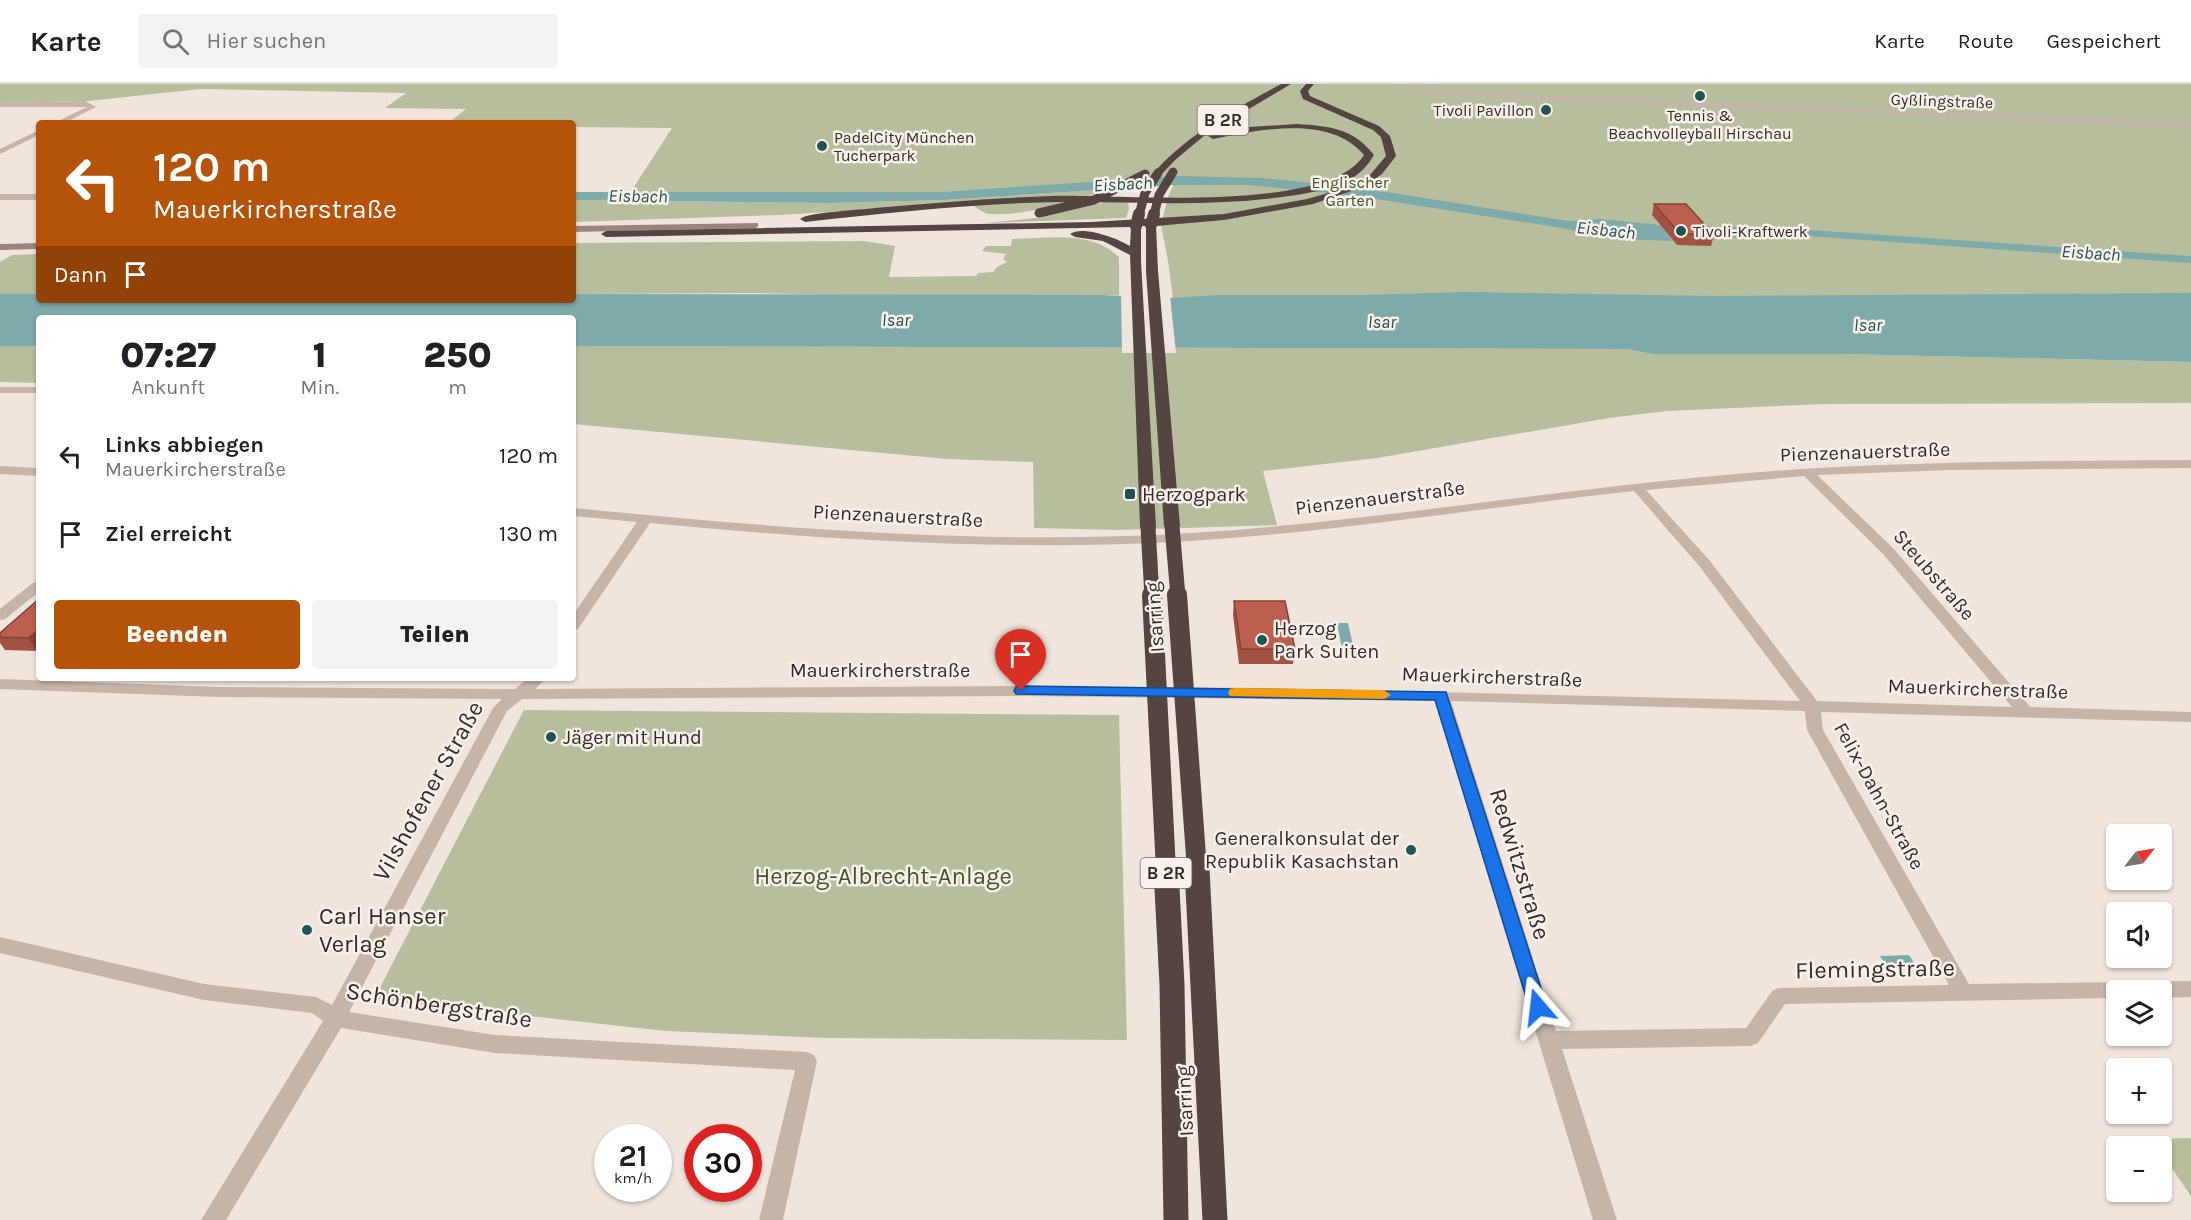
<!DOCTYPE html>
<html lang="de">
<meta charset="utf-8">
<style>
body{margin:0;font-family:Karla,sans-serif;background:#f2f2f2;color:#202124;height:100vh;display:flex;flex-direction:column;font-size:22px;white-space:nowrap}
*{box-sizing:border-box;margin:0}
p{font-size:20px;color:#757577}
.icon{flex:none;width:33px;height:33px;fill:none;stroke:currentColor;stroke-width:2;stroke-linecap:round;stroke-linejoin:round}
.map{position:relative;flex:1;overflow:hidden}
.sheet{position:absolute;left:36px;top:231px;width:540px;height:366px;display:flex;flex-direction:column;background:#fff;border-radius:6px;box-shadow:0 2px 4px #0004}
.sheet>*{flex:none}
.hud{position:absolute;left:36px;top:36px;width:540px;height:183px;border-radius:6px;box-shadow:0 2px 4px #0004;background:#b45309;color:#fff;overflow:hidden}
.needle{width:39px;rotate:59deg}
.tools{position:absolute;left:2106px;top:740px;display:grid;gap:12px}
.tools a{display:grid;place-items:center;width:66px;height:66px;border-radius:6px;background:#fff;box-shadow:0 2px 4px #0004;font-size:30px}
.speed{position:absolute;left:594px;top:1040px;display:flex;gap:12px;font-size:30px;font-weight:700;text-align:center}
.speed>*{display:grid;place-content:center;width:78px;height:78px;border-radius:50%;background:#fff;box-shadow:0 2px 4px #0004;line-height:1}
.speed small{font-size:15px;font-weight:400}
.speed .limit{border:9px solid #d22;background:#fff;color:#111}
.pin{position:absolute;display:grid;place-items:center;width:51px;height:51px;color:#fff;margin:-62px -26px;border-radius:50% 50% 50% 0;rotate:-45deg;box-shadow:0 0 6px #0007}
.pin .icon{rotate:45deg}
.me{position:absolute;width:66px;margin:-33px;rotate:343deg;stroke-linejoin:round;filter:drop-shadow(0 0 4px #0008)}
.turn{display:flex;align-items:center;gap:21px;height:126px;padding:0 18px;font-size:27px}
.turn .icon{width:78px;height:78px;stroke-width:2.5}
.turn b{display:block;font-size:42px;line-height:51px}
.then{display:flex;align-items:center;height:57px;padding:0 18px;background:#0003;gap:12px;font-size:22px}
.eta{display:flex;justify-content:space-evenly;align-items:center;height:102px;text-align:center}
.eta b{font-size:36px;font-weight:800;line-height:42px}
.button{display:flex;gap:12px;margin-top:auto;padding:12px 18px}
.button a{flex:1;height:69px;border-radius:6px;background:#b45309;color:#fff;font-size:24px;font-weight:800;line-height:69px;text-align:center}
.button a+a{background:#f2f2f2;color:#202124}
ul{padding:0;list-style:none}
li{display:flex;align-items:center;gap:18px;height:78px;padding:0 18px}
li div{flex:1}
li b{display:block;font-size:22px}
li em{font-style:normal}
header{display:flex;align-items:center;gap:36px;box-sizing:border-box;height:84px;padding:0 30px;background:#fff;border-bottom:2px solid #e0e0e0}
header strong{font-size:28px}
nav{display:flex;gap:33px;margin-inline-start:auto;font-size:21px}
.search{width:420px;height:54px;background:#f2f2f2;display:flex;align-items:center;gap:15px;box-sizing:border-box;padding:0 21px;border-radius:6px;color:#757577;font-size:22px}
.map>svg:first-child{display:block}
.green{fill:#b6be9e}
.water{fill:#7eaba9}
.pier{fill:#f0e5dd}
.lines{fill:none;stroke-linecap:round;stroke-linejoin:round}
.street{fill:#c7b4a9;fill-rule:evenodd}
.secondary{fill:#9b847b;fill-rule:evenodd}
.highway{fill:#554540;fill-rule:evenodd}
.highway-bridge-far4{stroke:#554540;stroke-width:9}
.highway-bridge-far3{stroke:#554540;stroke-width:12}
.highway-bridge-far2{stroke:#554540;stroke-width:15}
.highway-bridge-far1{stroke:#554540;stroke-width:20}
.highway-bridge{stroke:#554540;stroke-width:25}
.wall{fill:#a25243}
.shaded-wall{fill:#844237}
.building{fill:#bc5f4e;stroke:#844237;stroke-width:1.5}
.route{fill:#1a73e8;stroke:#114b97;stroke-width:1.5}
.slow{fill:#f59e0b}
.poi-dot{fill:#215352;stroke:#f8f0e9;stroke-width:2}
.labels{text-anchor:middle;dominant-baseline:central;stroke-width:5;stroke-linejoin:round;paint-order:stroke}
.far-street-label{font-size:16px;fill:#352b29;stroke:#f8f0e9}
.far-poi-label{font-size:16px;fill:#352b29;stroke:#f8f0e9;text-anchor:start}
.far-park-label{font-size:16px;fill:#48512e;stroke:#f8f0e9}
.shield{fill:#f8f0e9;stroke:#706663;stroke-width:1.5}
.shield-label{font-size:18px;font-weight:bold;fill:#352b29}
.far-water-label{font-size:18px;font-style:italic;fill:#215352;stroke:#f8f0e9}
.street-label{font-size:20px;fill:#352b29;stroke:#f8f0e9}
.poi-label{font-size:20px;fill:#352b29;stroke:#f8f0e9;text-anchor:start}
.near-street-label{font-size:24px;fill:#352b29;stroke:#f8f0e9}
.near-park-label{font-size:24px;fill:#48512e;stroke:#f8f0e9}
.near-poi-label{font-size:24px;fill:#352b29;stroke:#f8f0e9;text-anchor:start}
</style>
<header>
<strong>Karte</strong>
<div class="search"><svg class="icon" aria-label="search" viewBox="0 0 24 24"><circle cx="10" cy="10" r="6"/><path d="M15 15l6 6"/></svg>Hier suchen</div>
<nav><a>Karte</a><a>Route</a><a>Gespeichert</a></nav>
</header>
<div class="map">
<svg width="2191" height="1136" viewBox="0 0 2191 1136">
<rect width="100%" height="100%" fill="#f0e5dd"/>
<!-- green -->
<g class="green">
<path d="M 0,0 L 2191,0 L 2191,213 L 1173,215 L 1168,177 L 1161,141 L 1168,113 L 1177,93 L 938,108 L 630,109 L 672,44 L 573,43 L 573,39 L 448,39 L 466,25 L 385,24 L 406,9 L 200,5 L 88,17 L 0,19 Z"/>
<path d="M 1109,105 C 1081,116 1020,133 990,130 C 983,130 976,123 970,119 L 780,131 L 573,138 L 573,116 L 829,119 L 944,116 Z"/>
<path d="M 1105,118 L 1128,118 L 1129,125 L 1126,134 L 986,139 L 1036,134 Z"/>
<path d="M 1012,155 C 1047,154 1092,146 1119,173 L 1119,211 L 850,211 L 754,209 L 573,210 L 573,159 L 864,157 L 895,162 L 889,193 L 976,192 L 978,189 L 993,188 L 997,183 L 1007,178 L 1003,175 L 1006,170 L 982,167 L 986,162 L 1011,162 Z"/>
<path d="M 39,170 L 39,210 L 0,210 L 0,178 L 12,171 Z"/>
<path d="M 0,262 L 39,262 L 39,299 L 0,298 Z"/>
<path d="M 573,262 L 1627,265 L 1652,270 L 1843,270 L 2191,278 L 2191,319 L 1825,320 L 1667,327 L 1609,334 L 1377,374 L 1263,387 L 1277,441 L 1118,446 L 1034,444 L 1033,378 L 947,375 L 573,340 Z"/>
<path d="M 524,626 L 1119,631 L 1127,956 L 827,954 L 666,947 L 374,915 Z"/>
<path d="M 2191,1054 L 2191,1112 L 2162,1070 L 2162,1062 L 2155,1062 L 2150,1055 Z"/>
</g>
<!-- water -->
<g class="water">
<path d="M 1178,92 L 1263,94 L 1311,99 L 1393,109 L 1568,137 L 1601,135 L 1660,141 L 1673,157 L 1618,155 L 1562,144 L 1357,112 L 1250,101 L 1173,101 L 944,116 L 829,119 L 573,116 L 573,108 L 938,108 Z"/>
<path d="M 1692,141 L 1810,146 L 2191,172 L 2191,179 L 1779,150 L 1706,156 Z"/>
<path d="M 1467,208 L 1716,212 L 2191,209 L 2191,278 L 1843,270 L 1652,270 L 1627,265 L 573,262 L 573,234 L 39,234 L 39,262 L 0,262 L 0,210 L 39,210 L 39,216 L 573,216 L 573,210 L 1102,211 L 1170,214 L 1219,211 L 1364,211 Z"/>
<path d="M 1337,539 L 1348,539 L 1355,570 L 1343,570 Z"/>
<path d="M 1909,871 L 1917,883 L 1887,883 L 1880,872 Z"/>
</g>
<!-- pier -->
<path class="pier" d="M 1121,208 L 1170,211 L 1176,269 L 1122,269 Z"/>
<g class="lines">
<!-- street -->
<g class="street">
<path d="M 1403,0 L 1414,0 L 1439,7 L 2191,39 L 2191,43 L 1439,11 Z"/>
<path d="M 85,17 L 96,23 L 64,39 L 54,39 L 87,23 L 0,23 L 0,19 Z"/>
<path d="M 39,46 L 39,51 L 0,70 L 0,65 Z"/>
<rect x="0" y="110" width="39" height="6"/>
<rect x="0" y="303" width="39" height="6"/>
<path d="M 2191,376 L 2191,384 L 1951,386 L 1817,391 L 1893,464 L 2030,623 L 2191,628 L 2191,638 L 1821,628 L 1823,646 L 1969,900 L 2191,897 L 2191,913 L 2162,914 L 2162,906 L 2116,906 L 2116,914 L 1785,920 L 1758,959 L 1751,962 L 1562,965 L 1617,1136 L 1593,1136 L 1435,617 L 1021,612 L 522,615 L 507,627 L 349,928 L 495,951 L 807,968 L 814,971 L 817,977 L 783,1136 L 759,1136 L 795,986 L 495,969 L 341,944 L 226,1136 L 201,1136 L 323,937 L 312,929 L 204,916 L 0,869 L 0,853 L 204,900 L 316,913 L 332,921 L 493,624 L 502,615 L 219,613 L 0,605 L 0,595 L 219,603 L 515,605 L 528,594 L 546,594 L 535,605 L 1021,602 L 1276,604 L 1800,617 L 1700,483 L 1634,407 C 1486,423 1338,448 1190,457 C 1010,468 829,456 650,439 L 578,545 L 573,546 L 573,531 L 637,438 L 573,432 L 573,424 C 757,442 942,458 1126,452 C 1319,446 1510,411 1702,393 C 1865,377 2028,377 2191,376 ZM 1804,392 L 1883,470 L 2012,623 L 1817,617 L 1710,477 L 1646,406 ZM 1451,617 L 1805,627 L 1807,646 L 1949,901 L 1780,904 L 1773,906 L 1746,944 L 1556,947 Z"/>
<path d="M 0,382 L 39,384 L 39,392 L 0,390 Z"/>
<path d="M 39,497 L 39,508 L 5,535 L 0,536 L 0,525 L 34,498 Z"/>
</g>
<!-- secondary -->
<g class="secondary">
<path d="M 758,139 L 758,143 L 755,144 L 573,148 L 573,142 Z"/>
<path d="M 39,159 L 39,165 L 0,166 L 0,160 Z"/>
</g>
<!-- highway -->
<g class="highway">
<path d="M 1281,0 L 1291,0 L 1205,51 L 1175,76 L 1161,91 L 1155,91 L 1155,87 C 1191,48 1235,25 1281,0 Z"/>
<path d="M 1306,0 L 1314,0 L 1308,7 L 1310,12 L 1379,42 L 1390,52 L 1396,72 L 1382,90 L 1366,102 L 1313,120 L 1224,136 L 1156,142 L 1158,187 L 1180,442 L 1172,447 L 1164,442 L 1146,187 L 1146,142 L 1141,142 L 1141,177 L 1156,443 L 1148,448 L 1140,443 L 1130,171 L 1103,157 L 1075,153 L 1070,150 C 1082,141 1117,154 1130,162 L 1131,143 L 606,153 L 601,150 L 606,147 L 1091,138 L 1224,130 L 1307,115 L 1346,104 L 1370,91 L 1386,72 L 1381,53 L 1373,46 L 1303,15 L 1300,7 Z"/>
<path d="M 1297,40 C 1329,42 1353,44 1374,71 C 1368,81 1362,88 1352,94 C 1331,106 1305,110 1282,113 C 1196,125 1109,115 1023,119 C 950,122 877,130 805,138 L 800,135 C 808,128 861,126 875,124 C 934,119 993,114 1052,112 C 1118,110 1328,130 1364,71 C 1330,30 1259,46 1213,55 L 1208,52 L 1250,43 Z"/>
</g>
<!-- highway-bridge-far4 -->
<g class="highway-bridge-far4">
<path d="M 1039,129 L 1094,116 L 1145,90"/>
<path d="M 1139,131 L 1145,109 L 1158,89"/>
<path d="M 1154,131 L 1159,111 L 1173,88"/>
</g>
<!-- highway-bridge-far3 -->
<g class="highway-bridge-far3">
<path d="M 1151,141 L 1154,130"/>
<path d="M 1136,142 L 1139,130"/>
</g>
<!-- highway-bridge-far2 -->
<g class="highway-bridge-far2">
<path d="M 1172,442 L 1178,513"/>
<path d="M 1148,443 L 1152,513"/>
</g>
<!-- highway-bridge-far1 -->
<g class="highway-bridge-far1">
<path d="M 1152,511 L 1166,786"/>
<path d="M 1177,511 L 1197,786"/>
</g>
<!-- highway-bridge -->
<g class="highway-bridge">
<path d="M 1166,785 L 1172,901 L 1176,1136"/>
<path d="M 1197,785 L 1215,1136"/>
</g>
</g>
<!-- wall -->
<g class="wall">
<path d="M 1654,120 L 1714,151 L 1711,162 L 1677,161 L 1652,131 Z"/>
<path d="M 39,515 L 37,567 L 5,566 L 0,559 L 0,549 Z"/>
<path d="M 1234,517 L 1295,565 L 1293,580 L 1239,580 L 1233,531 Z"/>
</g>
<!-- shaded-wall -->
<path class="shaded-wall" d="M 39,545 L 39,566 L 37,567 L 28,554 Z"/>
<!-- building -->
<g class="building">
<path d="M 1654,120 L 1686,120 L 1714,151 L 1680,150 Z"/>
<path d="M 39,515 L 39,545 L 28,554 L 0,553 L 0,549 Z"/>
<path d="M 1234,517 L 1285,517 L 1295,565 L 1241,565 Z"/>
</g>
<!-- route -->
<path class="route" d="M 1021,602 L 1446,608 L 1547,923 L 1544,928 L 1538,931 L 1531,928 L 1529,923 L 1435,616 L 1016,610 L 1014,607 L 1016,603 Z"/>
<!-- slow -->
<path class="slow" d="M 1235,604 L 1384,606 L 1391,611 L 1384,615 L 1230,612 L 1228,609 L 1230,605 Z"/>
<!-- markers -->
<g class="poi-dot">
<circle cx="1700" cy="12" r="6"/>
<circle cx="1546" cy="26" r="6"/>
<circle cx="822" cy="62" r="6"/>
<circle cx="1681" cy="147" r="6"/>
<rect x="1124" y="404" width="12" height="12" rx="3"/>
<circle cx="1262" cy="556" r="6"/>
<circle cx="551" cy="653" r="6"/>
<circle cx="1411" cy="766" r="6"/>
<circle cx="307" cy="846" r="6"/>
</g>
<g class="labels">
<!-- far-street labels -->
<g class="far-street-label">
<text transform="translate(1942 17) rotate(2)">Gyßlingstraße</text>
</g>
<!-- far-poi labels -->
<g class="far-poi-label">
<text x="1534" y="26" text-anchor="end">Tivoli Pavillon</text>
<text x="1700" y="31" text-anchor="middle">Tennis &amp;<tspan x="1700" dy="18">Beachvolleyball Hirschau</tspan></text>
<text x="834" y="53">PadelCity München<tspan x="834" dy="18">Tucherpark</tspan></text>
<text x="1693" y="147">Tivoli-Kraftwerk</text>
</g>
<!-- far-park labels -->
<g class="far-park-label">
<text x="1350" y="98">Englischer<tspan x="1350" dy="18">Garten</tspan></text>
</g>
<!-- shield labels -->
<g class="shield">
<rect x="1197.5" y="21" width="51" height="30" rx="4.5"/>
<rect x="1140.5" y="774" width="51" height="30" rx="4.5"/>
</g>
<g class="shield-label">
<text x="1223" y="36">B 2R</text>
<text x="1166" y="789">B 2R</text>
</g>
<!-- far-water labels -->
<g class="far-water-label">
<text transform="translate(1123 100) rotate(-3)">Eisbach</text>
<text transform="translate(638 112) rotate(1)">Eisbach</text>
<text transform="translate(1606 146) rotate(6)">Eisbach</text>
<text transform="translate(2091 169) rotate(4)">Eisbach</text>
<text x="896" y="236">Isar</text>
<text x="1382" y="238">Isar</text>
<text x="1868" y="241">Isar</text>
</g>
<!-- street labels -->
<g class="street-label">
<text transform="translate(1865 368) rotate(-2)">Pienzenauerstraße</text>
<text transform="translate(1380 414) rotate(-7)">Pienzenauerstraße</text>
<text transform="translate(898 432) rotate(3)">Pienzenauerstraße</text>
<text transform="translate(1934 491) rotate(49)">Steubstraße</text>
<text transform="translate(1155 533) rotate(-94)">Isarring</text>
<text x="880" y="586">Mauerkircherstraße</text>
<text transform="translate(1492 593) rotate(2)">Mauerkircherstraße</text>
<text transform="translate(1978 605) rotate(2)">Mauerkircherstraße</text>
<text transform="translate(1879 712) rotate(61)">Felix-Dahn-Straße</text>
<text transform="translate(1185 1017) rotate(-93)">Isarring</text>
</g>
<!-- poi labels -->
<g class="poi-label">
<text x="1142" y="410">Herzogpark</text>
<text x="1274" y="544">Herzog<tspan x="1274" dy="23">Park Suiten</tspan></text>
<text x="563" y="653">Jäger mit Hund</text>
<text x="1399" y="754" text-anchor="end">Generalkonsulat der<tspan x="1399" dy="23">Republik Kasachstan</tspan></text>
</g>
<!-- near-street labels -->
<g class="near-street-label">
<text transform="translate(428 707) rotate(-61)">Vilshofener Straße</text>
<text transform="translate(1520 780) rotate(73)">Redwitzstraße</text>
<text transform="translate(1875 885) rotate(-1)">Flemingstraße</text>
<text transform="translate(439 921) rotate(9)">Schönbergstraße</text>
</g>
<!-- near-park labels -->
<g class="near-park-label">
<text x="883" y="792">Herzog-Albrecht-Anlage</text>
</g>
<!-- near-poi labels -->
<g class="near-poi-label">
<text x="319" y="832">Carl Hanser<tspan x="319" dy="28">Verlag</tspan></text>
</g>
</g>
</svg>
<div class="tools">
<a><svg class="needle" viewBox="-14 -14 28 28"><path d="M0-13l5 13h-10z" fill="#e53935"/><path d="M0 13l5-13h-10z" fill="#757577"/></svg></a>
<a><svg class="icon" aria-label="sound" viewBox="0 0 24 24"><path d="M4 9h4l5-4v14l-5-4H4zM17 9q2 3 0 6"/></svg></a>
<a><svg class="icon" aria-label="layers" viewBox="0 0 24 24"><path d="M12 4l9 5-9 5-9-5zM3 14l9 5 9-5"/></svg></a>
<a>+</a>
<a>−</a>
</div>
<div class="speed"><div>21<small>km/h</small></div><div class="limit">30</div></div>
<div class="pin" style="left:1021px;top:607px;background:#d93025"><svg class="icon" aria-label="arrive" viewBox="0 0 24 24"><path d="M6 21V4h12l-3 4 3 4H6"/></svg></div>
<svg class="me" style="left:1538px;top:923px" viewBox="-20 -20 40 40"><path d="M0-17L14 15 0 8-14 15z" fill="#1a73e8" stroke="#fff" stroke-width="4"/></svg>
<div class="hud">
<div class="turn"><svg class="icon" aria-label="left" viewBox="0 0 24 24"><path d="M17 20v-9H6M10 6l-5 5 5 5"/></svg><div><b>120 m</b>Mauerkircherstraße</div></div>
<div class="then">Dann<svg class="icon" aria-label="arrive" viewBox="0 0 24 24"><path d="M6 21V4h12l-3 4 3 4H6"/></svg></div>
</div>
<section class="sheet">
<div class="eta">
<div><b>07:27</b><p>Ankunft</p></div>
<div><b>1</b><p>Min.</p></div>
<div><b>250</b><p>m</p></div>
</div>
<ul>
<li><svg class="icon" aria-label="left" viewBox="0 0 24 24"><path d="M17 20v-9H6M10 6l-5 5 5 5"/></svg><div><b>Links abbiegen</b><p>Mauerkircherstraße</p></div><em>120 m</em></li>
<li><svg class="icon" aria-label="arrive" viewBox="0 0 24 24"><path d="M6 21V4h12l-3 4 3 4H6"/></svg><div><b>Ziel erreicht</b></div><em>130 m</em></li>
</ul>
<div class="button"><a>Beenden</a><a>Teilen</a></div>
</section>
</div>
